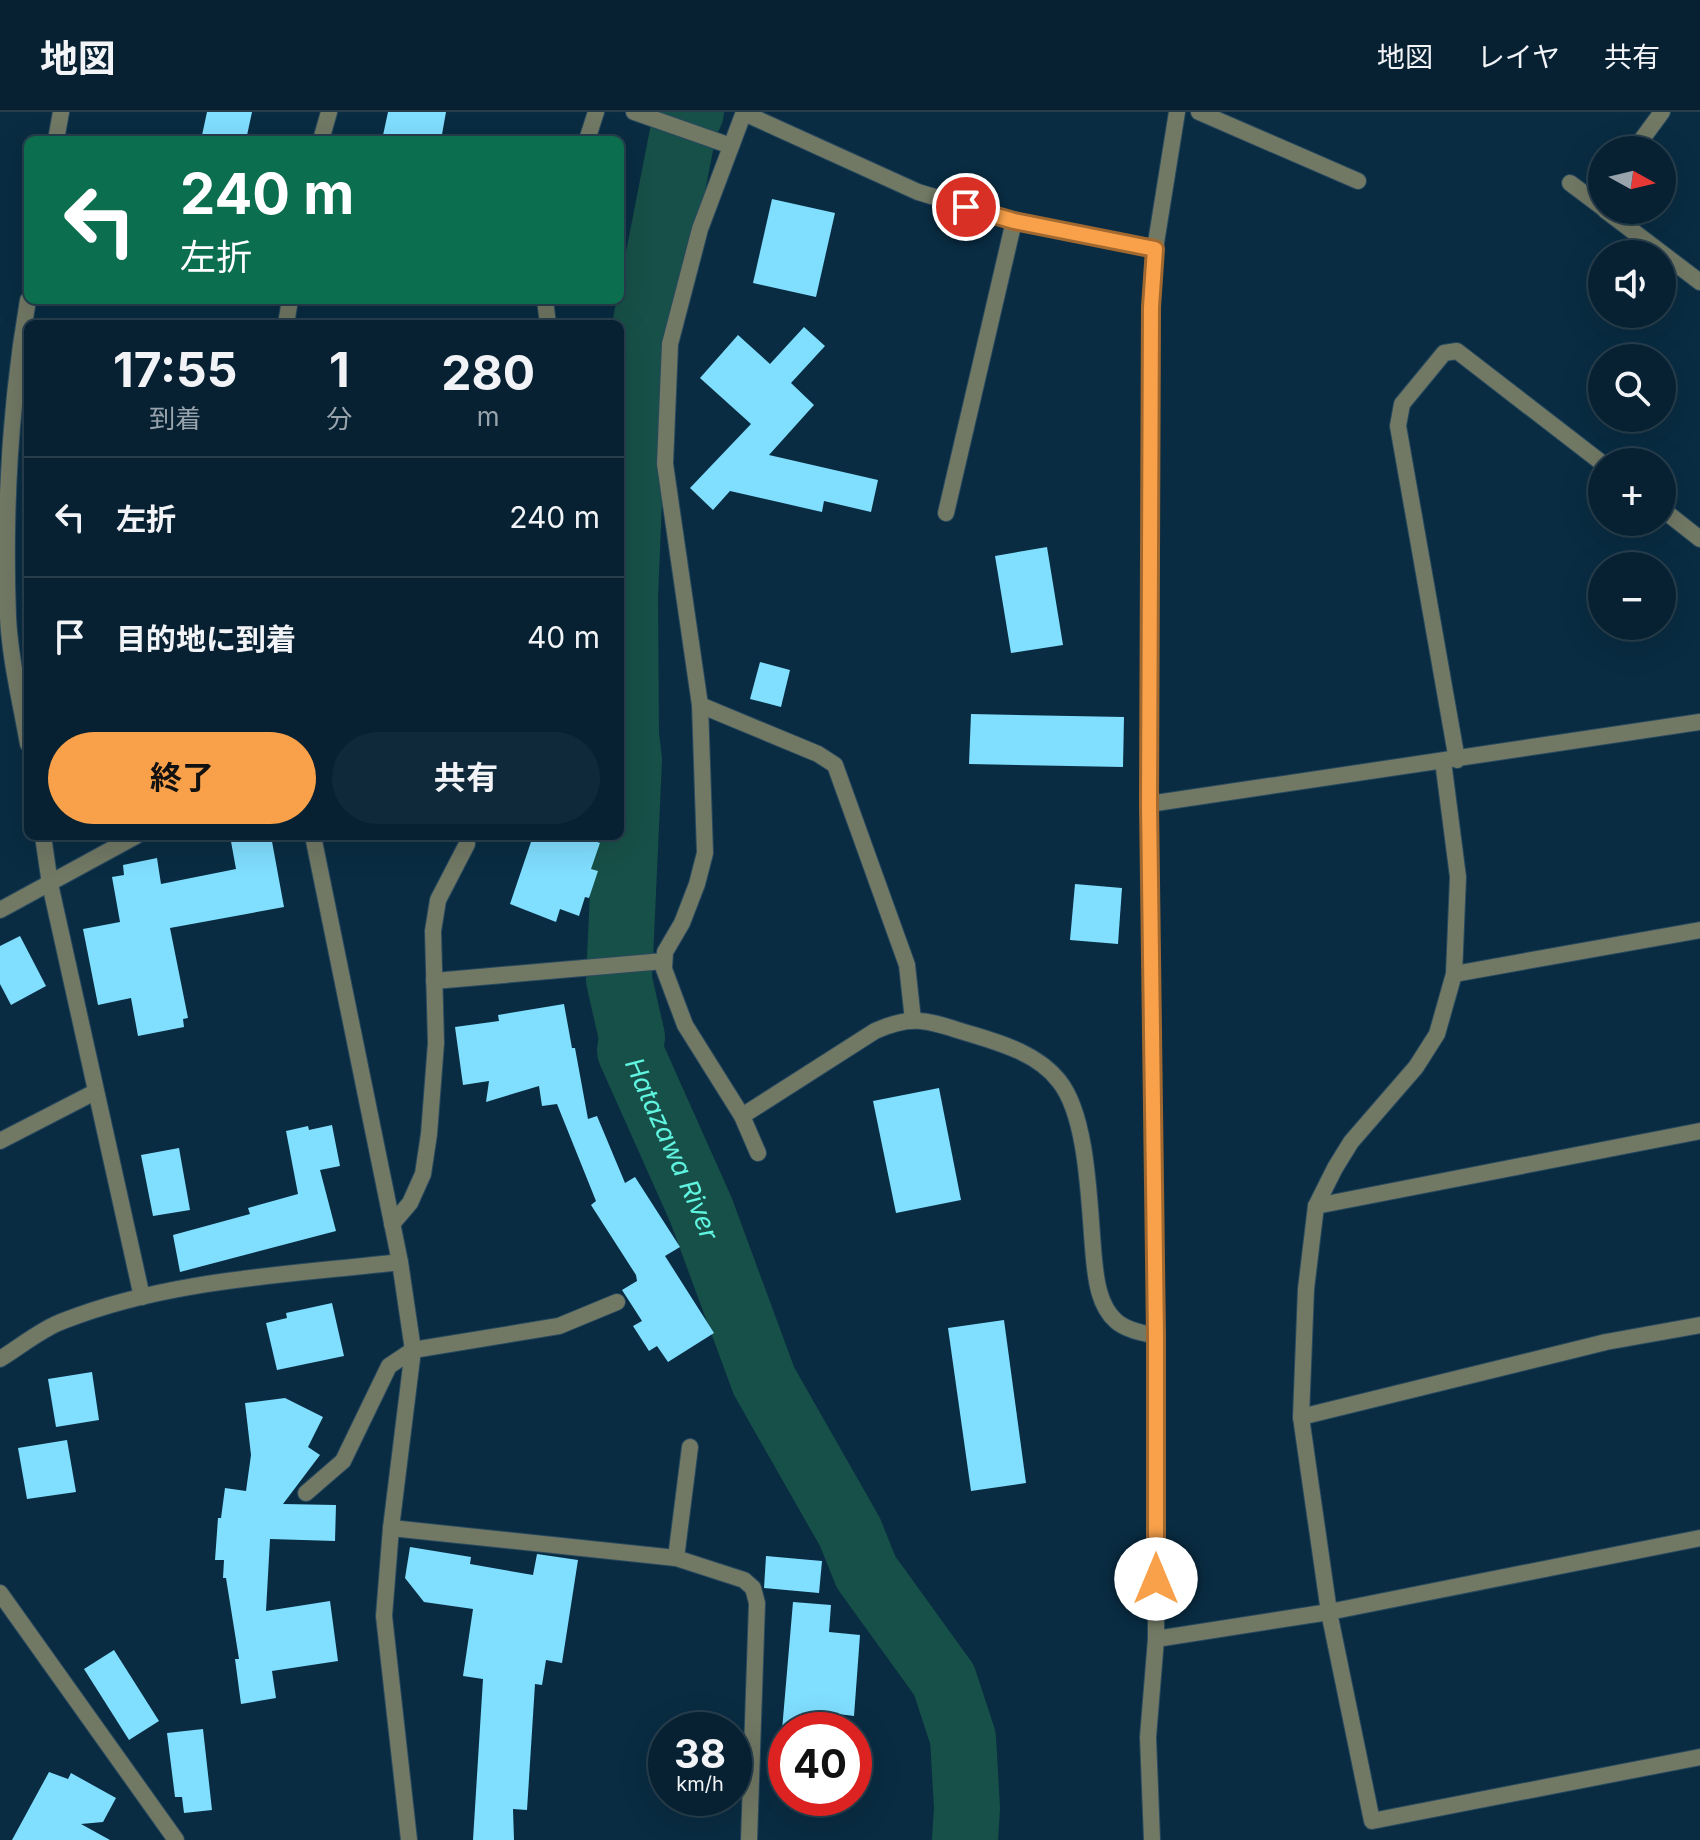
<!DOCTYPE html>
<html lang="ja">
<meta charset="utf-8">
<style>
body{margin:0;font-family:Inter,"Noto Sans JP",sans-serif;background:#10293a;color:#f1f3f6;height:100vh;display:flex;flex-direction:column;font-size:30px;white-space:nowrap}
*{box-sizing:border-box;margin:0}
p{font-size:26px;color:#98a3ac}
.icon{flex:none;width:44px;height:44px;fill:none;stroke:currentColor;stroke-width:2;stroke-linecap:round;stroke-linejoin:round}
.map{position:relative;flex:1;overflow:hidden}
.drawer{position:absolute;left:24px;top:208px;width:600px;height:520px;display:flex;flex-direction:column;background:#072132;border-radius:12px;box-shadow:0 8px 32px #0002,0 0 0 2px #283e4d}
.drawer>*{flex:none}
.hud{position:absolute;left:24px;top:24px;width:600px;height:168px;border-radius:12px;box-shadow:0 8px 32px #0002,0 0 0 2px #283e4d;background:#0b6e4f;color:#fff;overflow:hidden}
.needle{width:52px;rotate:98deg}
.controls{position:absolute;left:1588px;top:24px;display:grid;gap:16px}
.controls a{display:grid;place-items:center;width:88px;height:88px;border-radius:50%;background:#072132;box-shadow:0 8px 32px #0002,0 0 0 2px #283e4d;font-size:40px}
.speed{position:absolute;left:648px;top:1600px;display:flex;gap:16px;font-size:40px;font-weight:700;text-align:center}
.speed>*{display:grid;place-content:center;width:104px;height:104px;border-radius:50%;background:#072132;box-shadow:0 8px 32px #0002,0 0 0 2px #283e4d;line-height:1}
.speed small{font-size:20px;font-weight:400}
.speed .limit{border:12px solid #d22;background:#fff;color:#111}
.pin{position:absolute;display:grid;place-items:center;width:68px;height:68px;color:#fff;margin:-34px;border:4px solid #fff;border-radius:50%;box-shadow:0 2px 8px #0007}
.me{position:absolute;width:88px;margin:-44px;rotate:0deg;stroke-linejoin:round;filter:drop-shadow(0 0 6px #0008)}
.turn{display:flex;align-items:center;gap:28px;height:168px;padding:0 24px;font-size:36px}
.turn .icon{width:104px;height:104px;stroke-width:2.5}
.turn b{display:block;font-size:56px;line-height:68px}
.eta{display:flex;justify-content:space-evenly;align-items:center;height:136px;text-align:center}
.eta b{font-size:48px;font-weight:700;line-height:56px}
.cta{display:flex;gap:16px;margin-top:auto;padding:16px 24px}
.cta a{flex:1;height:92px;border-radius:48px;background:#f8a14a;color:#111;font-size:32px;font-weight:700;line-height:92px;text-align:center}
.cta a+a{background:#10293a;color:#f1f3f6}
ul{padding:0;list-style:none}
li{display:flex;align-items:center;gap:24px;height:120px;padding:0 24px;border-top:2px solid #283e4d}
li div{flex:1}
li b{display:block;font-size:30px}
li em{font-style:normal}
header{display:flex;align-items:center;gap:48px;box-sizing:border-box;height:112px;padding:0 40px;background:#072132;border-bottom:2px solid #283e4d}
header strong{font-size:38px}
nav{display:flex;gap:44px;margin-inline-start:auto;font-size:28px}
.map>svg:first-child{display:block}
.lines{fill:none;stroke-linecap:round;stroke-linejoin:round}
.river{stroke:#175048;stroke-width:66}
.building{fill:#80defe}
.minor-casing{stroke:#28495f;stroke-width:18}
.tertiary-casing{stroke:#28495f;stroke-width:18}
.minor{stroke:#717864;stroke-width:16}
.tertiary{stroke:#717864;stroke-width:16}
.route-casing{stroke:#a16930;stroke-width:20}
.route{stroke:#f8a14a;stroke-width:14}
.labels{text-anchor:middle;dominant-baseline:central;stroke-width:8;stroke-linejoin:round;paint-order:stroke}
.water-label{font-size:26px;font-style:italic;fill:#60f5e0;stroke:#002238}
</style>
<header>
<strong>地図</strong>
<nav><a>地図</a><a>レイヤ</a><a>共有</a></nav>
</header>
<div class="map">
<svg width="1700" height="1728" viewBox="0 0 1700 1728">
<rect width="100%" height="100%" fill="#092c42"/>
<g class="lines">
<!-- river -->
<path class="river" id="s1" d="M 691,0 L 684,15 L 634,271 L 625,485 L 626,623 L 629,648 L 619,868 L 632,925 L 630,939 L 701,1098 L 764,1269 L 850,1420 L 866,1460 L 944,1568 L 963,1626 L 967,1696 L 965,1728"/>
</g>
<!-- building -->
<g class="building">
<path d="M 207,0 L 252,0 L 246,28 L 201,28 Z"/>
<path d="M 388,0 L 446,0 L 441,28 L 382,28 Z"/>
<path d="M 772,87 L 835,101 L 816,185 L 753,171 Z"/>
<path d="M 804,215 L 825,234 L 791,271 L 814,293 L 769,343 L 878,368 L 871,400 L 824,389 L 822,400 L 730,379 L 713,398 L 690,376 L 751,312 L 700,266 L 738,223 L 770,252 Z"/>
<path d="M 1047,435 L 1063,533 L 1011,541 L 995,444 Z"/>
<path d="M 760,550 L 790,558 L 781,595 L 750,587 Z"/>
<path d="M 971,602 L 1124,605 L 1123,655 L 969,652 Z"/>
<path d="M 230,724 L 271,724 L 284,795 L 170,816 L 188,906 L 183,907 L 184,915 L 138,924 L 131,886 L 98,893 L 83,817 L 120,810 L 112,765 L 124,763 L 123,753 L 157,746 L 161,772 L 236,757 Z"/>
<path d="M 533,724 L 581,724 L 600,731 L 591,757 L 598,759 L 589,786 L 585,785 L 579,804 L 560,797 L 556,810 L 510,792 Z"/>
<path d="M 1075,772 L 1122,776 L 1118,832 L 1070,828 Z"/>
<path d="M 20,824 L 46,874 L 11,893 L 0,872 L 0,834 Z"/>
<path d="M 564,892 L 572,936 L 575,936 L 588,1007 L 597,1004 L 625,1071 L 635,1065 L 680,1135 L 665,1144 L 714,1221 L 668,1250 L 657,1234 L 649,1239 L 633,1214 L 642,1209 L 622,1178 L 637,1169 L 636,1163 L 591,1093 L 596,1089 L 557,992 L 542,994 L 539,974 L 486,990 L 489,969 L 463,973 L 455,915 L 499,909 L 498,903 Z"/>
<path d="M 939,976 L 961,1088 L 896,1101 L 873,989 Z"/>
<path d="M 332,1013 L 340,1054 L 320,1058 L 336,1119 L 180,1160 L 173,1123 L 250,1102 L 248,1096 L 298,1082 L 286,1019 L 308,1014 L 309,1018 Z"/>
<path d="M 179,1036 L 190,1098 L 153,1104 L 141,1043 Z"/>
<path d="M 332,1191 L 344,1244 L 277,1258 L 266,1211 L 287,1206 L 286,1201 Z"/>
<path d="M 1004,1208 L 1026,1371 L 971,1379 L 948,1216 Z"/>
<path d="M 92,1260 L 99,1308 L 56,1315 L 48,1267 Z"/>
<path d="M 285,1286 L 323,1305 L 308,1335 L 320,1343 L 283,1392 L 336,1393 L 335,1429 L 270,1427 L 266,1499 L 330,1489 L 338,1549 L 272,1559 L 276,1586 L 241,1592 L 235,1547 L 239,1547 L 226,1466 L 223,1466 L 224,1448 L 215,1448 L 218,1406 L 221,1406 L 225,1376 L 246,1379 L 251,1343 L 245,1291 Z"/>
<path d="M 67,1328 L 76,1380 L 27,1387 L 18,1336 Z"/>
<path d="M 410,1435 L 471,1445 L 470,1452 L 533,1463 L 537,1442 L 578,1448 L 562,1551 L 546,1548 L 542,1573 L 535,1572 L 527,1698 L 513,1697 L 514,1728 L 473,1728 L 483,1567 L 463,1564 L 473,1497 L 424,1490 L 405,1466 Z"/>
<path d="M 766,1444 L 822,1449 L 819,1481 L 764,1476 Z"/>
<path d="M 793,1490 L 831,1493 L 829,1520 L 860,1523 L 854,1604 L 838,1602 L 842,1618 L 782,1618 Z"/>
<path d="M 114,1538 L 159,1609 L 129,1628 L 84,1557 Z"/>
<path d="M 203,1617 L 212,1698 L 184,1701 L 182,1685 L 175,1685 L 167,1621 Z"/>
<path d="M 49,1660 L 68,1667 L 71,1661 L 116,1686 L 103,1710 L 81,1712 L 110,1728 L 12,1728 Z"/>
</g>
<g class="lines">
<defs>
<g id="minor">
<path d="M 634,0 L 731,34"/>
<path d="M 744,0 L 700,117 L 670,232 L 665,352 L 700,593 L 705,741 L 697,772 L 682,811 L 665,840 L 664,857 L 685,913 L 742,1004 L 758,1041"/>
<path d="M 1199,0 L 1358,69"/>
<path d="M 744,1 L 918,80 L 1014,109 L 1155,137"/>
<path d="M 56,28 L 61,0"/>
<path d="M 321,28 L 329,0"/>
<path d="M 587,28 L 596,0"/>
<path d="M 1634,38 L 1662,0"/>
<path d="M 1570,71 L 1602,95"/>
<path d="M 1605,98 L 1700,170"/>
<path d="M 545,188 L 548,212"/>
<path d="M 286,212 L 290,188"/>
<path d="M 1662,397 L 1700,427"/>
<path d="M 946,401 L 1014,109"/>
<path d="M 700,593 L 818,642 L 835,653 L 907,853 L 913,908"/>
<path d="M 28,632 C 21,591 10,547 8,505 C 4,399 10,293 28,188"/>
<path d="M 1457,648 L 1398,314 L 1402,292 L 1444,241 L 1457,239 L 1602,351"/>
<path d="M 1443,649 L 1458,765 L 1454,862 L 1437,922 L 1416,955 L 1351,1030 L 1335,1056 L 1316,1094 L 1306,1177 L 1301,1305 L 1329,1500 L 1700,1426"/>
<path d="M 1149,692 L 1700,610"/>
<path d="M 43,724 L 50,772 L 142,1185"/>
<path d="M 313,724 L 400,1150 L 413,1238 L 391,1416 L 384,1504 L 409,1728"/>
<path d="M 0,798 L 136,724"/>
<path d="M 1454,862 L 1700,818"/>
<path d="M 434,869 L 664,849"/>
<path d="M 742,1004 L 875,919 C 917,900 932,911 974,923 C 1004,932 1039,943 1059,969 C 1089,1006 1089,1098 1094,1147 C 1096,1168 1099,1194 1116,1209 C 1126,1218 1143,1221 1156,1224"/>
<path d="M 0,1029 L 95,980"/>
<path d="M 1316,1094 L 1700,1019"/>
<path d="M 392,1112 L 410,1091 L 423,1062 L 429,1022 L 436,931 L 433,819 L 438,788 L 467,732"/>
<path d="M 0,1247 C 20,1235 41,1217 63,1209 C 169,1167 288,1163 400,1150"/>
<path d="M 1301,1305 L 1606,1230 L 1700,1213"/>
<path d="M 306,1381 L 343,1349 L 389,1254 L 413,1238 L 559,1214 L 617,1190"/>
<path d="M 391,1416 L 676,1446 L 744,1468 L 753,1476 L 757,1491 L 749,1728"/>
<path d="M 676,1446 L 690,1335"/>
<path d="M 0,1481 L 176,1728"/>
<path d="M 1156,1527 L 1329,1500 L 1372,1709 L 1700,1645"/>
</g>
<path id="tertiary" d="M 1152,1728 L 1148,1625 L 1156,1527 L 1156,1224 L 1149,692 L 1151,195 L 1155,137 L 1177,0"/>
</defs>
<!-- minor casing -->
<use href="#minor" class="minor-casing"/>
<!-- tertiary casing -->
<use href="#tertiary" class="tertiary-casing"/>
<!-- minor -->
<use href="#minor" class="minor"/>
<!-- tertiary -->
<use href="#tertiary" class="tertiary"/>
</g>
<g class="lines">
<defs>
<path id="route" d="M 966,95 L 1014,109 L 1155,137 L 1151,195 L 1149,692 L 1156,1224 L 1156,1467"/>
</defs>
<!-- route casing -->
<use href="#route" class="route-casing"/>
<!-- route -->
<use href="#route" class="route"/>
</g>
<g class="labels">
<!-- water labels -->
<g class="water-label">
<text stroke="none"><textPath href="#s1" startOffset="1054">Hatazawa River</textPath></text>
</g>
</g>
</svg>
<div class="controls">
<a><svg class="needle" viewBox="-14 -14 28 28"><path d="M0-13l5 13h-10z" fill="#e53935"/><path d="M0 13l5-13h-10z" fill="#98a3ac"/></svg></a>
<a><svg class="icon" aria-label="sound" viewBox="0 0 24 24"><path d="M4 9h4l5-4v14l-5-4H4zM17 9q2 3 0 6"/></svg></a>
<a><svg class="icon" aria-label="search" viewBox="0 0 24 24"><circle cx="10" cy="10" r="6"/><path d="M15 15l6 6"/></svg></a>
<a>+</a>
<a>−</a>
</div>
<div class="speed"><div>38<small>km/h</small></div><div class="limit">40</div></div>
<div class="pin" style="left:966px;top:95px;background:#d93025"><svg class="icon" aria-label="arrive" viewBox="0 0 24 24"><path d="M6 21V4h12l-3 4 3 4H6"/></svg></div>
<svg class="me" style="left:1156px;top:1467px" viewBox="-20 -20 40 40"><circle r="19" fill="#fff"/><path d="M0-13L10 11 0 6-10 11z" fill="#f8a14a"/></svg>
<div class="hud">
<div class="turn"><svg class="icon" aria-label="left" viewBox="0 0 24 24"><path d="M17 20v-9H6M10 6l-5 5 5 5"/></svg><div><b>240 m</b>左折</div></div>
</div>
<section class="drawer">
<div class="eta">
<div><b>17:55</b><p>到着</p></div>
<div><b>1</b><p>分</p></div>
<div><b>280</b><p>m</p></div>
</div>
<ul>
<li><svg class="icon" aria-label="left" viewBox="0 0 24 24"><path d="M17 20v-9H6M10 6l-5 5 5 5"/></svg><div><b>左折</b></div><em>240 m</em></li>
<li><svg class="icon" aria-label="arrive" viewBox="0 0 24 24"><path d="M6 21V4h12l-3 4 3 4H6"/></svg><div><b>目的地に到着</b></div><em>40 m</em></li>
</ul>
<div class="cta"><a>終了</a><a>共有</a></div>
</section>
</div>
